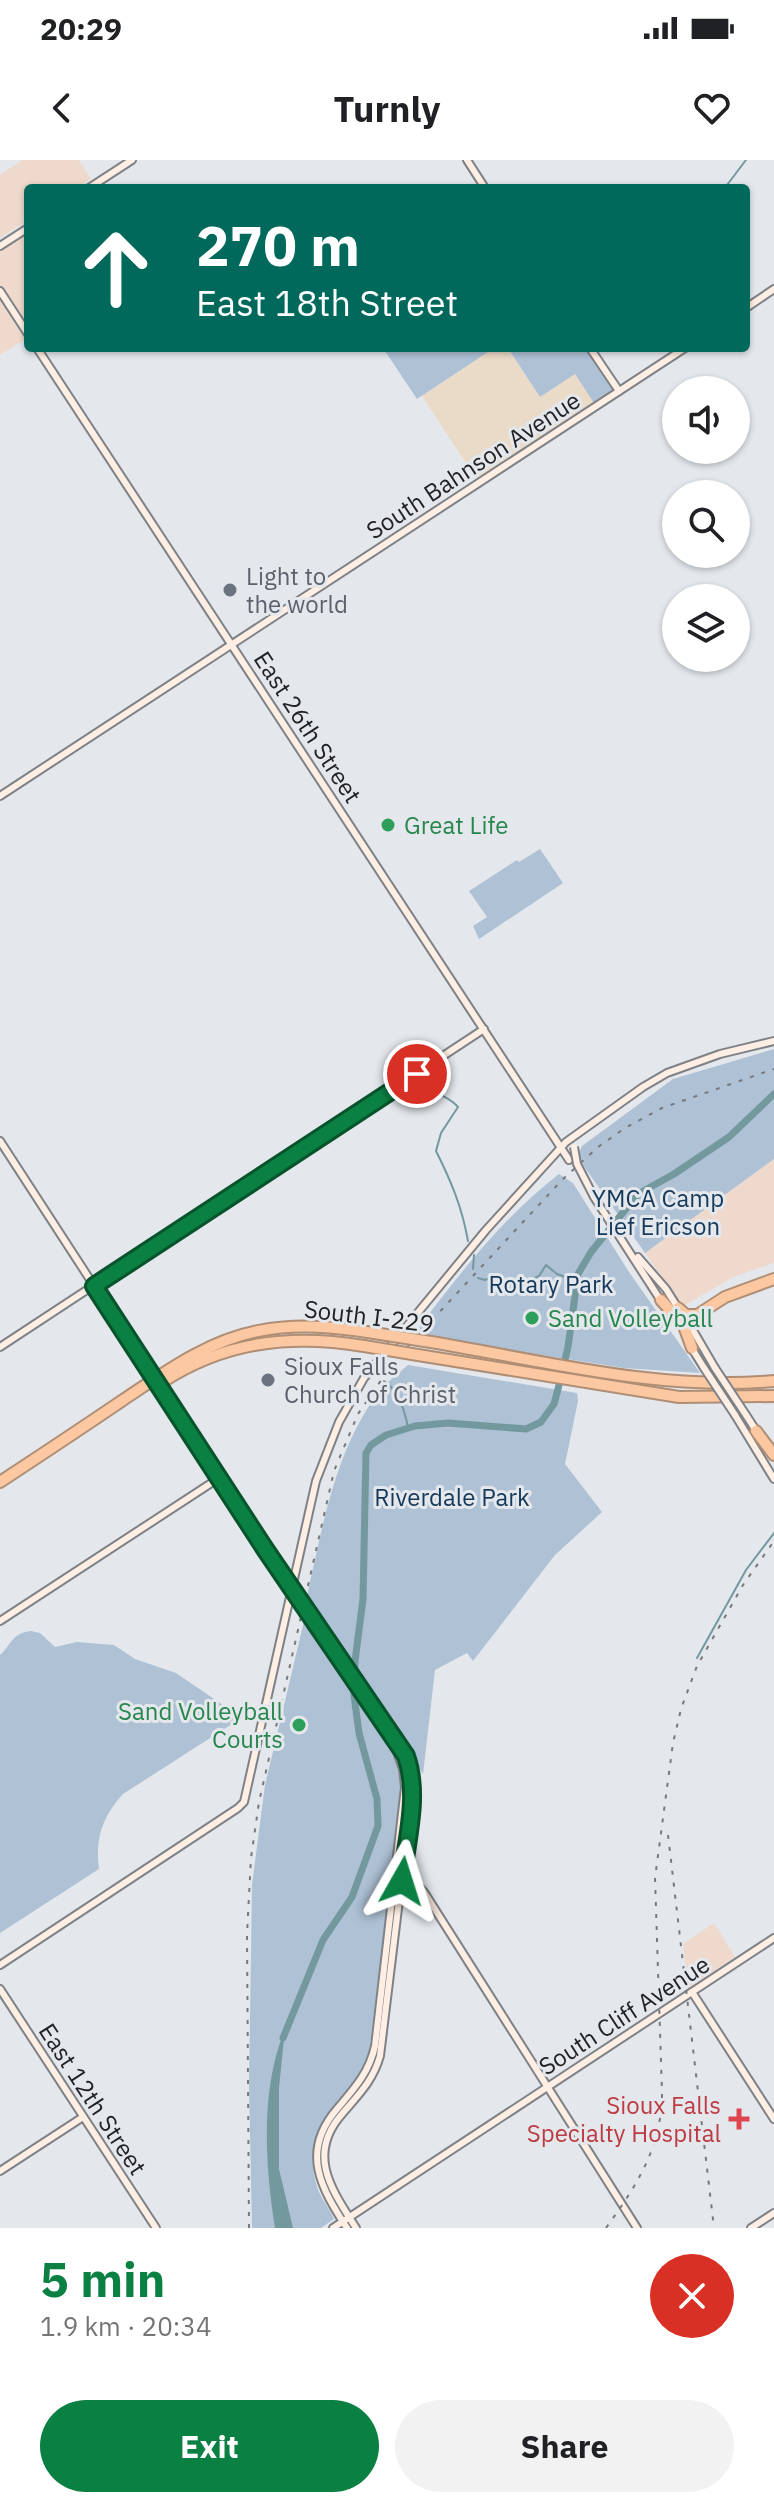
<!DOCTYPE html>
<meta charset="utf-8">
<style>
body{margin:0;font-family:"IBM Plex Sans",sans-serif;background:#f2f2f2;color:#202124;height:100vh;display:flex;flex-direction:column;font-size:30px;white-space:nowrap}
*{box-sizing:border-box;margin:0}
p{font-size:26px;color:#757577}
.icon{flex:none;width:44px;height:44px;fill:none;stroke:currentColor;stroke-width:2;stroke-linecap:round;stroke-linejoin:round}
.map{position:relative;height:2068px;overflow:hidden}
.side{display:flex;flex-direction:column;background:#fff;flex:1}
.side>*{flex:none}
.guide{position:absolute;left:24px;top:24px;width:726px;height:168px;border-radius:8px;box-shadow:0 2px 6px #0004;background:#00695c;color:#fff;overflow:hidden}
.controls{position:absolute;left:662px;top:216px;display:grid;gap:16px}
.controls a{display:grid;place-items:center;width:88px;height:88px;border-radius:50%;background:#fff;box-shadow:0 2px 6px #0004;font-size:40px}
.pin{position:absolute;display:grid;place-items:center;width:68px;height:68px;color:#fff;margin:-34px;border:4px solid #fff;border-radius:50%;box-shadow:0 2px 8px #0007}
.me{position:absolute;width:88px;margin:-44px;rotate:6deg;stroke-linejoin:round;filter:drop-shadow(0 0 6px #0008)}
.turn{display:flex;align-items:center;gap:28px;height:168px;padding:0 40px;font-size:36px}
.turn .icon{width:104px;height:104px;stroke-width:2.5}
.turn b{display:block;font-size:56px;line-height:68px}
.round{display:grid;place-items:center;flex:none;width:84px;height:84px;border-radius:42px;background:#f2f2f2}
.overview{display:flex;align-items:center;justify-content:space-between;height:136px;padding:0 40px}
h1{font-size:48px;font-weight:700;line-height:60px;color:#0b8043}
.primary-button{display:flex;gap:16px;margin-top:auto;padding:16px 40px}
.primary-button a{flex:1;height:92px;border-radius:48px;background:#0b8043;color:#fff;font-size:32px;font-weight:700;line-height:92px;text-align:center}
.primary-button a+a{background:#f2f2f2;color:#202124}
.status{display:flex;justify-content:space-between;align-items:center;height:56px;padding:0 40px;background:#fff;direction:ltr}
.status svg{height:22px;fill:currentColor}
header{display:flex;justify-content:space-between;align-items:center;height:104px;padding:0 40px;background:#fff;font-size:36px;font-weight:700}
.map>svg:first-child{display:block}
.commercial{fill:#efd9cc}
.education{fill:#eadbc8}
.green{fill:#aec1d5}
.water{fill:#73999e}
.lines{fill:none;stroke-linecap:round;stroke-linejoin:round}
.stream{stroke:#73999e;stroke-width:2}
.river{stroke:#73999e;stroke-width:7}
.secondary-casing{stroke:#7e8286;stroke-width:10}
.highway-casing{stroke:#af8e75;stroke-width:14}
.secondary{stroke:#feeee3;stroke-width:6}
.highway{stroke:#fcc8a1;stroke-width:10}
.rail{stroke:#76797c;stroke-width:2;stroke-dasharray:4 8;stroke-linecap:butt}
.secondary-bridge-casing{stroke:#7e8286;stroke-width:10;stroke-linecap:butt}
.highway-bridge-casing{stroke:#af8e75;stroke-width:14;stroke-linecap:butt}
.secondary-bridge{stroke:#feeee3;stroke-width:6}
.highway-bridge{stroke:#fcc8a1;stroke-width:10}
.route-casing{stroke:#07532c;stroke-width:20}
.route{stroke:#0b8043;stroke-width:14}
.worship-dot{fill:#6b7280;stroke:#e4e8ec;stroke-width:3}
.leisure-dot{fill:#2e9e5b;stroke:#e4e8ec;stroke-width:3}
.health-dot{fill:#e0444e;stroke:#e4e8ec;stroke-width:3}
.labels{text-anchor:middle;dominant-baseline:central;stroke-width:6;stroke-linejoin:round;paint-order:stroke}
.street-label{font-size:24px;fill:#202223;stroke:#e4e8ec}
.worship-label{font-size:24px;fill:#5b616d;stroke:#e4e8ec;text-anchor:start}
.leisure-label{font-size:24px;fill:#27864d;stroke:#e4e8ec;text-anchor:start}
.park-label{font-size:24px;fill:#15395b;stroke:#e4e8ec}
.health-label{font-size:24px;fill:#be3a42;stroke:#e4e8ec;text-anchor:end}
</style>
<div class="status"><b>20:29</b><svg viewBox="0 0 49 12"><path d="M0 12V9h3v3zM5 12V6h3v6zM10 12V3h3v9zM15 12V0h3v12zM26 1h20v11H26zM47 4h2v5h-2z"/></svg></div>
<header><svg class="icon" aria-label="back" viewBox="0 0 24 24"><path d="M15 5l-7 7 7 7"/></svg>Turnly<svg class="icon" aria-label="heart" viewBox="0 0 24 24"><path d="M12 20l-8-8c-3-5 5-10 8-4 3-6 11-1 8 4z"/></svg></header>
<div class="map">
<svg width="774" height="2068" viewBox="0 0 774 2068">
<rect width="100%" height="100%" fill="#e4e8ec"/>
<!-- commercial -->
<g class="commercial">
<path d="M 22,0 L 79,0 L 91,19 L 77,28 L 28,28 L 28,60 L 0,78 L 0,15 Z"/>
<path d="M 28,71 L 28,169 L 0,125 L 0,90 Z"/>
<path d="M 0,137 L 27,178 L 0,195 Z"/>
<path d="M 774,999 L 774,1103 L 733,1117 L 682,1147 L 645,1093 Z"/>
<path d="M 714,1763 L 735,1797 L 689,1828 L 683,1784 Z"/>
</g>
<!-- education -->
<path class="education" d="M 494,188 L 508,188 L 540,237 L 575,214 L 595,243 L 477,320 L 422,236 Z"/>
<!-- green -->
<g class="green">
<path d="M 383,188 L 494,188 L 417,239 Z"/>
<path d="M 508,188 L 589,188 L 619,231 L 596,246 L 575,214 L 540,237 Z"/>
<path d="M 540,689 L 563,723 L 479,779 L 473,766 L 487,757 L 469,731 L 517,700 L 519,702 Z"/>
<path d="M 774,889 L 774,999 L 645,1093 L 583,1005 L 579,993 L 582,986 L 673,919 Z"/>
<path d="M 559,1014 L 573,1023 L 629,1112 L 700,1213 L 624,1208 L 413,1175 C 456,1118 502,1058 559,1014 Z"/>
<path d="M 408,1205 L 577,1233 L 578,1241 L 565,1304 L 602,1352 L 555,1395 L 473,1501 L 467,1493 L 435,1510 L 423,1614 L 307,1436 C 323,1364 335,1290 380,1230 C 388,1221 399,1213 408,1205 Z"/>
<path d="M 305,1457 L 390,1586 L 398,1606 L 401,1630 L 369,1893 C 350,1945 294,1967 319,2032 C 323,2041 330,2050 334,2059 L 321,2068 L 252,2068 L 249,1924 L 252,1725 L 265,1625 Z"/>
<path d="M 31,1471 L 40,1473 L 55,1487 L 77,1482 L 114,1485 L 135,1499 L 176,1513 L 239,1556 L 232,1564 L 123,1634 C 102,1657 95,1679 99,1709 L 0,1773 L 0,1495 C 12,1484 12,1473 31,1471 Z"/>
</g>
<!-- water -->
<path class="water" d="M 285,1869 L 279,1928 L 279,2009 L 293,2068 L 275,2068 C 265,2004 260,1930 285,1869 Z"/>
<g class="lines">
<!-- stream -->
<g class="stream">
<path d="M 727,25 L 746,0"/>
<path d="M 426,918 C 436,939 446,933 458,947 L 441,973 L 436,991 C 451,1021 462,1047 468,1081"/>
<path d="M 473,1109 L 474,1095"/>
<path d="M 478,1118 L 485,1120 C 500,1113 507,1123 520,1125 L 539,1116 L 546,1105 L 557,1114 L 577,1121"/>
<path d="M 384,1221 C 399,1231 405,1251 408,1268"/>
<path d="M 697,1498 L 746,1410 L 774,1373"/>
</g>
<!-- river -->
<path class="river" d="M 283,1878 L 323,1780 L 352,1737 L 378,1666 L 377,1639 L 359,1573 L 354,1535 L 355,1501 L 363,1439 L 366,1293 L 371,1285 L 386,1275 L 415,1266 L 448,1263 L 526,1269 L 541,1262 L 554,1244 L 558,1229 L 568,1187 L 578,1114 L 591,1092 L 638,1034 L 674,1014 L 729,977 L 774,934"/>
<defs>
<g id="secondary">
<path d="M 467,0 L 485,28"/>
<path d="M 89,28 L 132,0"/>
<path d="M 0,86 L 28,68"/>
<path d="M 0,131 L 28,174"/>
<path d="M 746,148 L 774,129"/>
<path d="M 37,188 L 569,1000"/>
<path d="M 590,188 L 619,231"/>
<path d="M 0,636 L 685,188"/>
<path d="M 0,981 L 148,1209"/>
<path d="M 594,1037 L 661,1141"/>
<path d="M 638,1097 L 666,1129 L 678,1148"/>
<path d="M 687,1160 L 715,1208"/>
<path d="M 0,1187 L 484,869"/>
<path d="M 691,1187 L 704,1208"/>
<path d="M 165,1234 L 265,1389 L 403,1591 L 411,1616 L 412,1634 L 380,1896 C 373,1921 358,1935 342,1954 C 306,1995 332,2030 356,2068"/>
<path d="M 735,1255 L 774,1319"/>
<path d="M 746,1255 L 757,1272"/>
<path d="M 0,1461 L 219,1318"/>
<path d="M 402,1721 L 416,1723 L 424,1732 L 637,2068"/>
<path d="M 0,1805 L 238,1648 L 244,1642 L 316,1321 L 339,1262 L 364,1218 L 486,1070 L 566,982 L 643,927 L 667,913 L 720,894 L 774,881"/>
<path d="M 0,1829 L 156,2068"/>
<path d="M 692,1832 L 774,1959"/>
<path d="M 0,2011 L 83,1957"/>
<path d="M 333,2068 L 774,1778"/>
<path d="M 347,2068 C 321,2028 300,1992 337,1949 C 354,1929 369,1913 375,1886 L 405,1627 L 403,1609 L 394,1583"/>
<path d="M 751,2068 L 774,2053"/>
</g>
<g id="highway">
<path d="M 661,1140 L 684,1166 L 692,1188"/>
<path d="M 678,1148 L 686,1155 L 695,1155"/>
<path d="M 684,1166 L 685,1163 L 725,1137 L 774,1119"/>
<path d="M 431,1182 C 544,1201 659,1231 774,1221"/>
<path d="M 418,1195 L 679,1237 L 774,1236"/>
<path d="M 161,1223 C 224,1181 291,1174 364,1186"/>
<path d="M 756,1271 L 774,1295"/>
<path d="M 0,1322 C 41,1295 82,1268 123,1240 C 165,1212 207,1181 258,1171 C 298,1163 335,1167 374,1173"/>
</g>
</defs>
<!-- secondary casing -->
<use href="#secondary" class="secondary-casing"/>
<!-- highway casing -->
<use href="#highway" class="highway-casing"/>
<!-- secondary -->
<use href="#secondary" class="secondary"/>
<!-- highway -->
<use href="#highway" class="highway"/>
<!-- rail -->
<g class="rail">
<path d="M 668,1675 L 714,2068"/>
<path d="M 249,2068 L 247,1774 L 251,1698 L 259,1642 L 334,1311 L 358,1254 L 395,1200 L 562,1020 L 598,987 L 625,968 L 662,948 L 774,909"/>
<path d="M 606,2068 C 637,2025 662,1987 662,1932 L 655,1718 L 673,1583 L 681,1549 L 697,1506 L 743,1425 L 774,1381"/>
</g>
<defs>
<g id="secondary-bridge">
<path d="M 574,987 L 577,1004 L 594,1037"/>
<path d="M 704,1208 L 735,1255"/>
<path d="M 715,1208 L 746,1255"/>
<path d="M 148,1209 L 165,1234"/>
</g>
<g id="highway-bridge">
<path d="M 374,1173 L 431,1182"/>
<path d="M 364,1186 L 418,1195"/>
</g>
</defs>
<!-- secondary-bridge casing -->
<use href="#secondary-bridge" class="secondary-bridge-casing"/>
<!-- highway-bridge casing -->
<use href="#highway-bridge" class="highway-bridge-casing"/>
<!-- secondary-bridge -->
<use href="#secondary-bridge" class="secondary-bridge"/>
<!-- highway-bridge -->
<use href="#highway-bridge" class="highway-bridge"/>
</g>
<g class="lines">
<defs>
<path id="route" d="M 402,1721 C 406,1681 420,1636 406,1596 L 265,1389 L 94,1126 L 417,914"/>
</defs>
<!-- route casing -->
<use href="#route" class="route-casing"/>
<!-- route -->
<use href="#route" class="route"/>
</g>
<!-- markers -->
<g class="worship-dot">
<circle cx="230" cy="430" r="8"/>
<circle cx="268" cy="1220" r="8"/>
</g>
<g class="leisure-dot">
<circle cx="388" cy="665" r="8"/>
<circle cx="532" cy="1158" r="8"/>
<circle cx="299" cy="1565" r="8"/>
</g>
<path class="health-dot" d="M735 1947h8v8h8v8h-8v8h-8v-8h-8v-8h8z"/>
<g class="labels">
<!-- street labels -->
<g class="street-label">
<text transform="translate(473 305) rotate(-33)">South Bahnson Avenue</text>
<text transform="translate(308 567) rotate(57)">East 26th Street</text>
<text transform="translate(369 1156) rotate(7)">South I-229</text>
<text transform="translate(624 1855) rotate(-33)">South Cliff Avenue</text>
<text transform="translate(93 1939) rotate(57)">East 12th Street</text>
</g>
<!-- worship labels -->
<g class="worship-label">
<text x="246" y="416">Light to<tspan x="246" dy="28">the world</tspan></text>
<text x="284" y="1206">Sioux Falls<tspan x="284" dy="28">Church of Christ</tspan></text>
</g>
<!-- leisure labels -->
<g class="leisure-label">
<text x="404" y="665">Great Life</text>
<text x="548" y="1158">Sand Volleyball</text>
<text x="283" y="1551" text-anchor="end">Sand Volleyball<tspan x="283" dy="28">Courts</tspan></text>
</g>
<!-- park labels -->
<g class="park-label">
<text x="658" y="1038">YMCA Camp<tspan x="658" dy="28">Lief Ericson</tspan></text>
<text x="551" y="1124">Rotary Park</text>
<text x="452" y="1337">Riverdale Park</text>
</g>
<!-- health labels -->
<g class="health-label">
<text x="721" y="1945">Sioux Falls<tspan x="721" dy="28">Specialty Hospital</tspan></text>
</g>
</g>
</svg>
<div class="controls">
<a><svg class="icon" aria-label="sound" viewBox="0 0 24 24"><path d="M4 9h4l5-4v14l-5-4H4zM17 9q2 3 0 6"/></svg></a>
<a><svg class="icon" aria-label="search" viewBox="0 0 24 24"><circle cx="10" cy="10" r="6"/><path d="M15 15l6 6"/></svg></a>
<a><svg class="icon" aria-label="layers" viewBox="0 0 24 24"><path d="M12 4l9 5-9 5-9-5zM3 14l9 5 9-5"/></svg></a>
</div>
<div class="pin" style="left:417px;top:914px;background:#d93025"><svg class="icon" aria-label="arrive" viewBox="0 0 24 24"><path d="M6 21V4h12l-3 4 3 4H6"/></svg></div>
<svg class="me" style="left:402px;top:1721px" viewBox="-20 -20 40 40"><path d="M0-17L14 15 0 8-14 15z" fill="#0b8043" stroke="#fff" stroke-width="4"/></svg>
<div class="guide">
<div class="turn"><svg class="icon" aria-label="ahead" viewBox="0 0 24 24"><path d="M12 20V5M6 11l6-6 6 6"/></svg><div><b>270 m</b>East 18th Street</div></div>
</div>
</div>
<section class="side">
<div class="overview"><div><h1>5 min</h1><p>1.9 km · 20:34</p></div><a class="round" style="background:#d93025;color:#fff"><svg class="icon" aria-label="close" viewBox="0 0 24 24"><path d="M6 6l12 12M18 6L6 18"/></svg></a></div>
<div class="primary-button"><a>Exit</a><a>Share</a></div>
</section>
